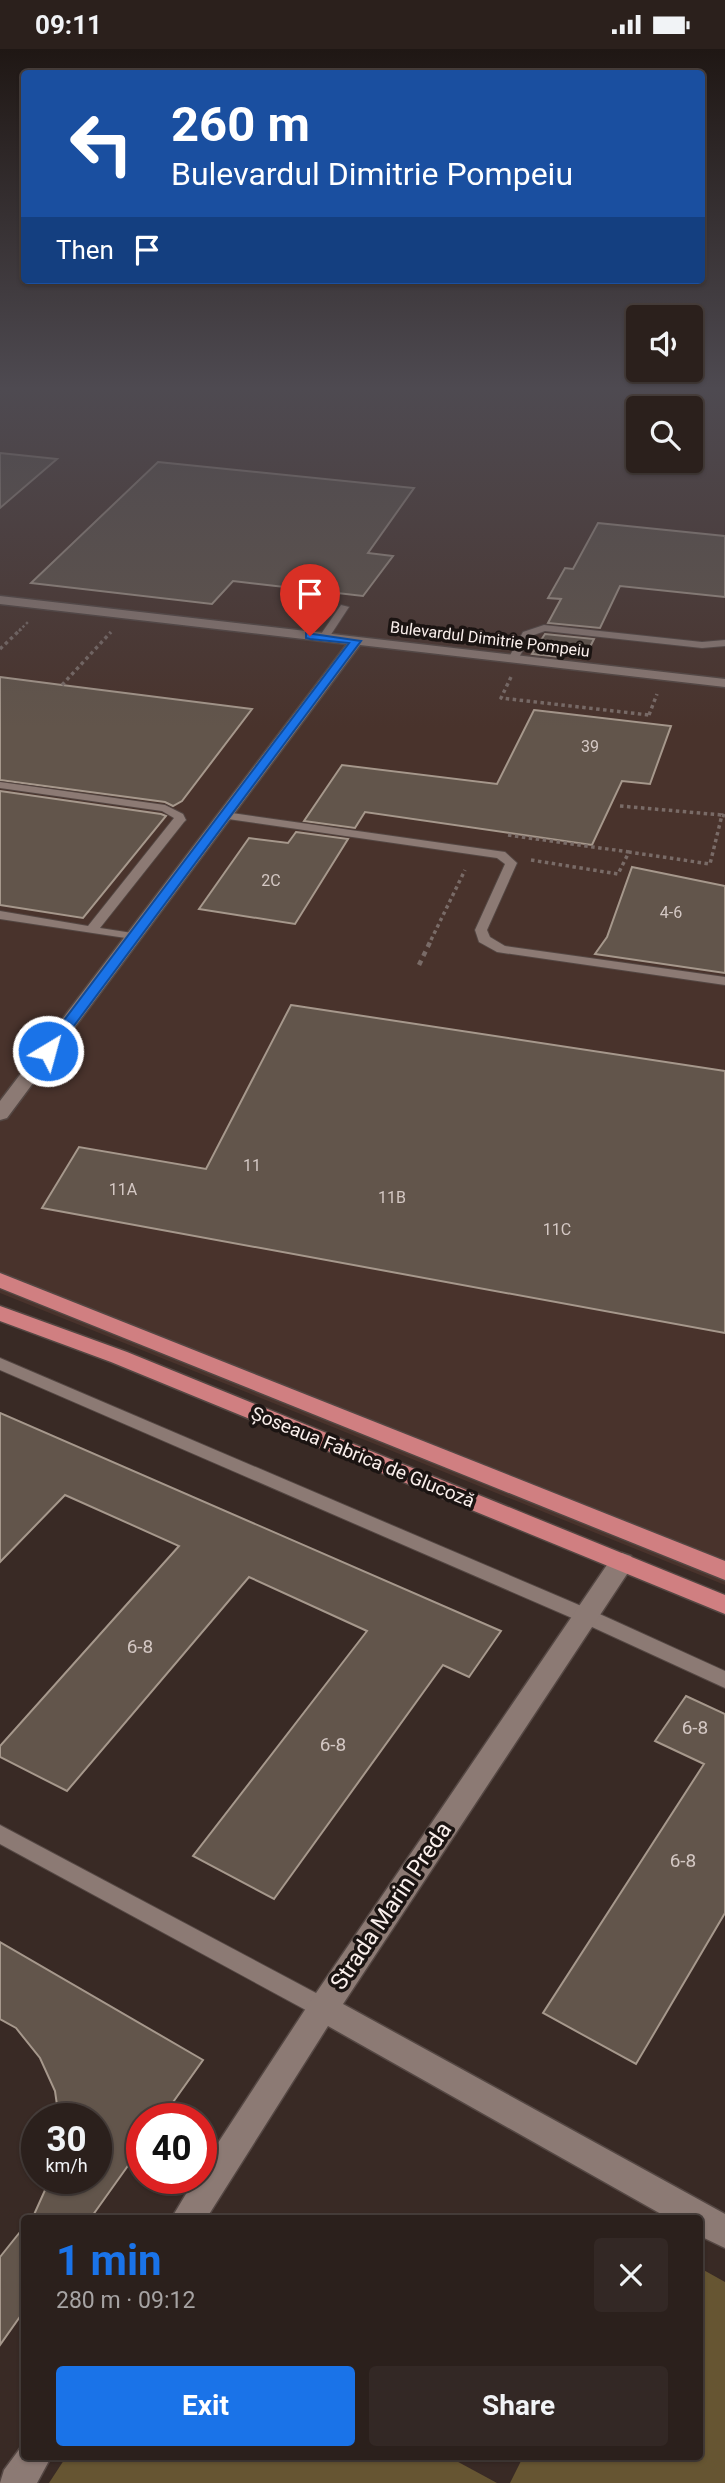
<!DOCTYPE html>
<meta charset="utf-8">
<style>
body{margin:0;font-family:Roboto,sans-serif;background:#332825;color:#f1f3f6;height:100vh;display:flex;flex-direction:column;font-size:26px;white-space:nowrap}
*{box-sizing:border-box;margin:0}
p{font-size:23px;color:#a6a3a3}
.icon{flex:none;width:38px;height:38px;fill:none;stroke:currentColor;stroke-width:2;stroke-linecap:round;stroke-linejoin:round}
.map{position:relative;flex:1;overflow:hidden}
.details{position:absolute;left:21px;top:2166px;width:682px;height:245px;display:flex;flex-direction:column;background:#2b201c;border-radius:7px;box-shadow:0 2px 5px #0004,0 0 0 2px #473e3b}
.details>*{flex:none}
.guide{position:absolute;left:21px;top:21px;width:684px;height:214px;border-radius:7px;box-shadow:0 2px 5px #0004,0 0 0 2px #473e3b;background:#1a4fa0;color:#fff;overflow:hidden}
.tools{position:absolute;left:626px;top:256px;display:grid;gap:14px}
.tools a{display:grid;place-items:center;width:77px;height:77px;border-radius:7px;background:#2b201c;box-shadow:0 2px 5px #0004,0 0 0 2px #473e3b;font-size:35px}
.speed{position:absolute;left:21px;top:2054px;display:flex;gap:14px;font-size:35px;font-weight:700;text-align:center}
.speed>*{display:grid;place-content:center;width:91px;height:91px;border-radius:50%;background:#2b201c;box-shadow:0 2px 5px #0004,0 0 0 2px #473e3b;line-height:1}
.speed small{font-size:18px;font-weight:400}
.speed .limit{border:10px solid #d22;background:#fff;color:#111}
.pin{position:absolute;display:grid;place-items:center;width:60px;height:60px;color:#fff;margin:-72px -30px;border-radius:50% 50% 50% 0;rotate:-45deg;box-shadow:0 0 7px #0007}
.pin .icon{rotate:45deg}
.me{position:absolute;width:77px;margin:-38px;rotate:37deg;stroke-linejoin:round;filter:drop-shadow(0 0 5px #0008)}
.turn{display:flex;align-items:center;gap:24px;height:147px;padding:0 35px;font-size:32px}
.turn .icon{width:91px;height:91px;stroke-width:2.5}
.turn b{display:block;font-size:49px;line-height:60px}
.then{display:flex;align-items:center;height:66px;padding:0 35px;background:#0003;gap:14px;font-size:26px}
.round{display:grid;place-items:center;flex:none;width:74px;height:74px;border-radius:7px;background:#332825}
.summary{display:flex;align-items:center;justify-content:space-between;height:119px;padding:0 35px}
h1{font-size:42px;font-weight:700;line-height:52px;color:#1a73e8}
.cta{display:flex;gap:14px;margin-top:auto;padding:14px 35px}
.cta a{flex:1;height:80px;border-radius:7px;background:#1a73e8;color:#fff;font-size:28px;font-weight:700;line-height:80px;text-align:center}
.cta a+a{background:#332825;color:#f1f3f6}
.status{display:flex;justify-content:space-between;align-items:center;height:49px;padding:0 35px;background:#2b201c;direction:ltr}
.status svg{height:19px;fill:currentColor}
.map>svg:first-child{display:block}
.built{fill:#49332c;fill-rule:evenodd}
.green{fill:#665532}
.building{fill:#62554b;stroke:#a6988c;stroke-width:2}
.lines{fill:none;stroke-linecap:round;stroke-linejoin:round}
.lane-casing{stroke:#544743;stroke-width:2}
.street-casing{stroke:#544743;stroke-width:3}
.secondary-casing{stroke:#544743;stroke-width:3}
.primary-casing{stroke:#544743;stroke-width:3}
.path-far2{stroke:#796b67;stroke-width:2.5;stroke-dasharray:2.5 2.5;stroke-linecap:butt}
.path-far1{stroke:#796b67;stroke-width:3.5;stroke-dasharray:3.5 3.5;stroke-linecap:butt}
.path{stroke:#796b67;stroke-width:4.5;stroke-dasharray:5 5;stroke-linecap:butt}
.lane{fill:#8c7a74;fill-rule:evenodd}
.street{fill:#8c7a74;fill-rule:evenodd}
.secondary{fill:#8c7a74;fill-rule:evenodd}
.primary{fill:#d07f81;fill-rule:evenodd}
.route{fill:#1a73e8;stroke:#114b97;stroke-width:2}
.labels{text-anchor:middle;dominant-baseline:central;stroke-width:7;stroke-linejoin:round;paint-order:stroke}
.far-street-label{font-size:16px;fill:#faefec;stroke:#1b1412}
.number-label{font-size:16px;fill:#d4c8c4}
.street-label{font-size:19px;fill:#faefec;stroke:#1b1412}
.near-number-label{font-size:19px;fill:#d4c8c4}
.near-street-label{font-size:23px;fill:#faefec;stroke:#1b1412}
</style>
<div class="status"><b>09:11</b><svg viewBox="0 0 49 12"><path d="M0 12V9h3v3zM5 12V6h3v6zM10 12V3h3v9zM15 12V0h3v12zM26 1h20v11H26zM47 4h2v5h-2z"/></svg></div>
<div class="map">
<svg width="725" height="2434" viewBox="0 0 725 2434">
<rect width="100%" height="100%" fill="#392a25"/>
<!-- built -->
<path class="built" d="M 0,338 L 725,338 L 725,1536 L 0,1244 ZM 639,359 L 691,359 L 691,411 L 639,411 Z"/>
<!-- green -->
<g class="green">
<path d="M 700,2219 L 725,2233 L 725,2434 L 510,2434 L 523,2408 L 700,2408 Z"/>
<path d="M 66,2408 L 449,2408 L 497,2434 L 49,2434 Z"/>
</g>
<!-- building -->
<g class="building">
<path d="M 0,404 L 57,410 L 0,459 Z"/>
<path d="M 158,413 L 414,439 L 368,504 L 393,507 L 363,547 L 233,532 L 212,555 L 31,534 Z"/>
<path d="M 598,474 L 725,487 L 725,548 L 620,537 L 600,579 L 548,574 L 561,550 L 548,549 L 565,519 L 573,520 Z"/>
<path d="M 545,585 L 594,590 L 589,600 L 564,597 L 559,608 L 532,605 Z"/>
<path d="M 0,628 L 62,636 L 252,660 L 182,752 L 173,757 L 165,753 L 0,731 Z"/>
<path d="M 534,661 L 671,677 L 650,735 L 622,732 L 592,796 L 365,763 L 355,779 L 304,772 L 342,716 L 497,735 Z"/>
<path d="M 0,742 L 161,765 L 166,767 L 83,869 L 0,856 Z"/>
<path d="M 296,783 L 348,790 L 295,875 L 199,860 L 249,789 L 288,794 Z"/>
<path d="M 632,818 L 725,837 L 725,924 L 595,905 L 607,888 Z"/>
<path d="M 291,956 L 725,1022 L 725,1284 L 42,1159 L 79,1098 L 206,1120 Z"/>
<path d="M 0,1364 L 501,1582 L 469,1628 L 443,1616 L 274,1850 L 193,1807 L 367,1582 L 249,1528 L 67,1742 L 0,1708 L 0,1697 L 179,1497 L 65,1446 L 0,1513 Z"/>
<path d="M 686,1647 L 725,1665 L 725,1864 L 636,2015 L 543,1964 L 704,1715 L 655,1692 Z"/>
<path d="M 0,1893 L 203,2011 L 161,2070 L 142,2070 L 142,2097 L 90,2170 L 32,2170 L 50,2130 L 96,2130 L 96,2070 L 59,2070 L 55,2042 L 40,2009 L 16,1979 L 0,1970 Z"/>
<path d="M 24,2178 L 24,2262 L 0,2296 L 0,2208 Z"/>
</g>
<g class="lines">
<defs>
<g id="lane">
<path d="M 341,556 L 349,558 L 328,590 L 320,590 L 319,588 Z"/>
<path d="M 544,576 L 702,593 L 725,591 L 725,597 L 702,599 L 545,582 L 531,587 L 517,612 L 509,612 L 508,610 L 523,583 Z"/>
<path d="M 0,733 L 165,756 L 183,765 L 186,771 L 184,773 L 100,879 L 139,885 L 139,891 L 0,870 L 0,862 L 88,877 L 174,769 L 162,762 L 0,739 Z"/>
<path d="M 225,763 L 505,803 L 517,814 L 487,881 L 490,888 L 505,897 L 725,928 L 725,936 L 497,903 L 479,893 L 475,881 L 505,815 L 497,809 L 221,769 L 219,767 Z"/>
<path d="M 0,1309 L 593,1562 L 725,1622 L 725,1639 L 579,1572 L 0,1321 Z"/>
<path d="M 0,1776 L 331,1952 L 334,1959 L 331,1966 L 323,1969 L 315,1966 L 0,1795 Z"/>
</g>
<g id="street">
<path d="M 622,1504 L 631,1507 L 634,1513 L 631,1519 L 343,1955 L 725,2165 L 725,2199 L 700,2187 L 700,2170 L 670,2170 L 328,1977 L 206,2170 L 171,2170 L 195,2130 L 201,2130 L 201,2120 L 312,1950 L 613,1507 Z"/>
<path d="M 24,2394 L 24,2408 L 51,2408 L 37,2434 L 0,2434 L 4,2421 Z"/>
</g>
<path id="secondary" d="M 0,547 L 725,630 L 725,638 L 360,596 L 7,1069 L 0,1071 L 0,1052 L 347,595 L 0,555 Z"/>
<g id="primary">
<path d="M 0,1224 L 725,1512 L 725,1531 L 0,1239 Z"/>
<path d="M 0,1257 L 127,1303 L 725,1546 L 725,1565 L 111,1313 L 0,1272 Z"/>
</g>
</defs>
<!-- lane casing -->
<use href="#lane" class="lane-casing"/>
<!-- street casing -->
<use href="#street" class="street-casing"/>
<!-- secondary casing -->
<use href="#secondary" class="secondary-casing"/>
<!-- primary casing -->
<use href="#primary" class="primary-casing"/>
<!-- path-far2 -->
<path class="path-far2" d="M 19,582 L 28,573"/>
<!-- path-far1 -->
<g class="path-far1">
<path d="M 0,600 L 21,580"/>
<path d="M 511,628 L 501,649 L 649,666"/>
<path d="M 62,636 L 111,583"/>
<path d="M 649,666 L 657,645"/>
<path d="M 620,757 L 722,766"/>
<path d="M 508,786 L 629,803"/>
<path d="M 531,811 L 618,825 L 629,803 L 710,815 L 722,766 L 725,767"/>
<path d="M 431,891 L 465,821"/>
</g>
<!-- path -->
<path class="path" d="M 419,916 L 432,889"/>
<!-- lane -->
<use href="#lane" class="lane"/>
<!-- street -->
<use href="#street" class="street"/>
<!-- secondary -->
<use href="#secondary" class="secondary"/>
<!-- primary -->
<use href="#primary" class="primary"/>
</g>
<!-- sky -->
<linearGradient id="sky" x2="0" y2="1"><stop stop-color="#1f1714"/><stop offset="0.5" stop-color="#4e4a51"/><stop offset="1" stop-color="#4e4a51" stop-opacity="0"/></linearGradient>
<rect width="725" height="679" fill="url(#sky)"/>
<!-- route -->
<path class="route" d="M 306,584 L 361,592 L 53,1005 L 43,1005 L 43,999 L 349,594 L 310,590 L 306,589 Z"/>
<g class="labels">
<!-- far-street labels -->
<g class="far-street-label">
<text transform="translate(490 590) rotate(7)">Bulevardul Dimitrie Pompeiu</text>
</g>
<!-- number labels -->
<g class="number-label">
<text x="590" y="697">39</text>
<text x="271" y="831">2C</text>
<text x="671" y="863">4-6</text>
<text x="252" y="1116">11</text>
<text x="123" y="1140">11A</text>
<text x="392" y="1148">11B</text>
<text x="557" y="1180">11C</text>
</g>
<!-- street labels -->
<g class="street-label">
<text transform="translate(363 1408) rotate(22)">Șoseaua Fabrica de Glucoză</text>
</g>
<!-- near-number labels -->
<g class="near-number-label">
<text x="140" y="1597">6-8</text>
<text x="695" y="1678">6-8</text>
<text x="333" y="1695">6-8</text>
<text x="683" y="1811">6-8</text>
</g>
<!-- near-street labels -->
<g class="near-street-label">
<text transform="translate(391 1857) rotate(-56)">Strada Marin Preda</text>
</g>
</g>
</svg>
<div class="tools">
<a><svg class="icon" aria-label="sound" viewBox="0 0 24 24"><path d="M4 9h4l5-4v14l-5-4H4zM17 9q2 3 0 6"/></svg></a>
<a><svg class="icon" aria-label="search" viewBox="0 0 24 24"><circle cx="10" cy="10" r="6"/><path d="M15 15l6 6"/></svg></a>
</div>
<div class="speed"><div>30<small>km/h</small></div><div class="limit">40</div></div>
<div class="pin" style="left:310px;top:587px;background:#d93025"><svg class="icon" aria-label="arrive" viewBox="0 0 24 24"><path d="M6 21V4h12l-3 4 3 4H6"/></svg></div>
<svg class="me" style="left:48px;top:1002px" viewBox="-20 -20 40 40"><circle r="17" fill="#1a73e8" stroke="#fff" stroke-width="3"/><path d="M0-11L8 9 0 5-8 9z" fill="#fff"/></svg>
<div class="guide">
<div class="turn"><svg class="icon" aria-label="left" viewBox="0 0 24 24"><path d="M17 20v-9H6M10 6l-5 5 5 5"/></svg><div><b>260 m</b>Bulevardul Dimitrie Pompeiu</div></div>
<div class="then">Then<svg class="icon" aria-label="arrive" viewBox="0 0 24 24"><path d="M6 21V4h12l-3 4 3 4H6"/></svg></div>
</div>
<section class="details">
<div class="summary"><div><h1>1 min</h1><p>280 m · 09:12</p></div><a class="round"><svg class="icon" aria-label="close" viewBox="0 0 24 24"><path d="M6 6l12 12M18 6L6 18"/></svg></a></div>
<div class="cta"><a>Exit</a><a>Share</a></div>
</section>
</div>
